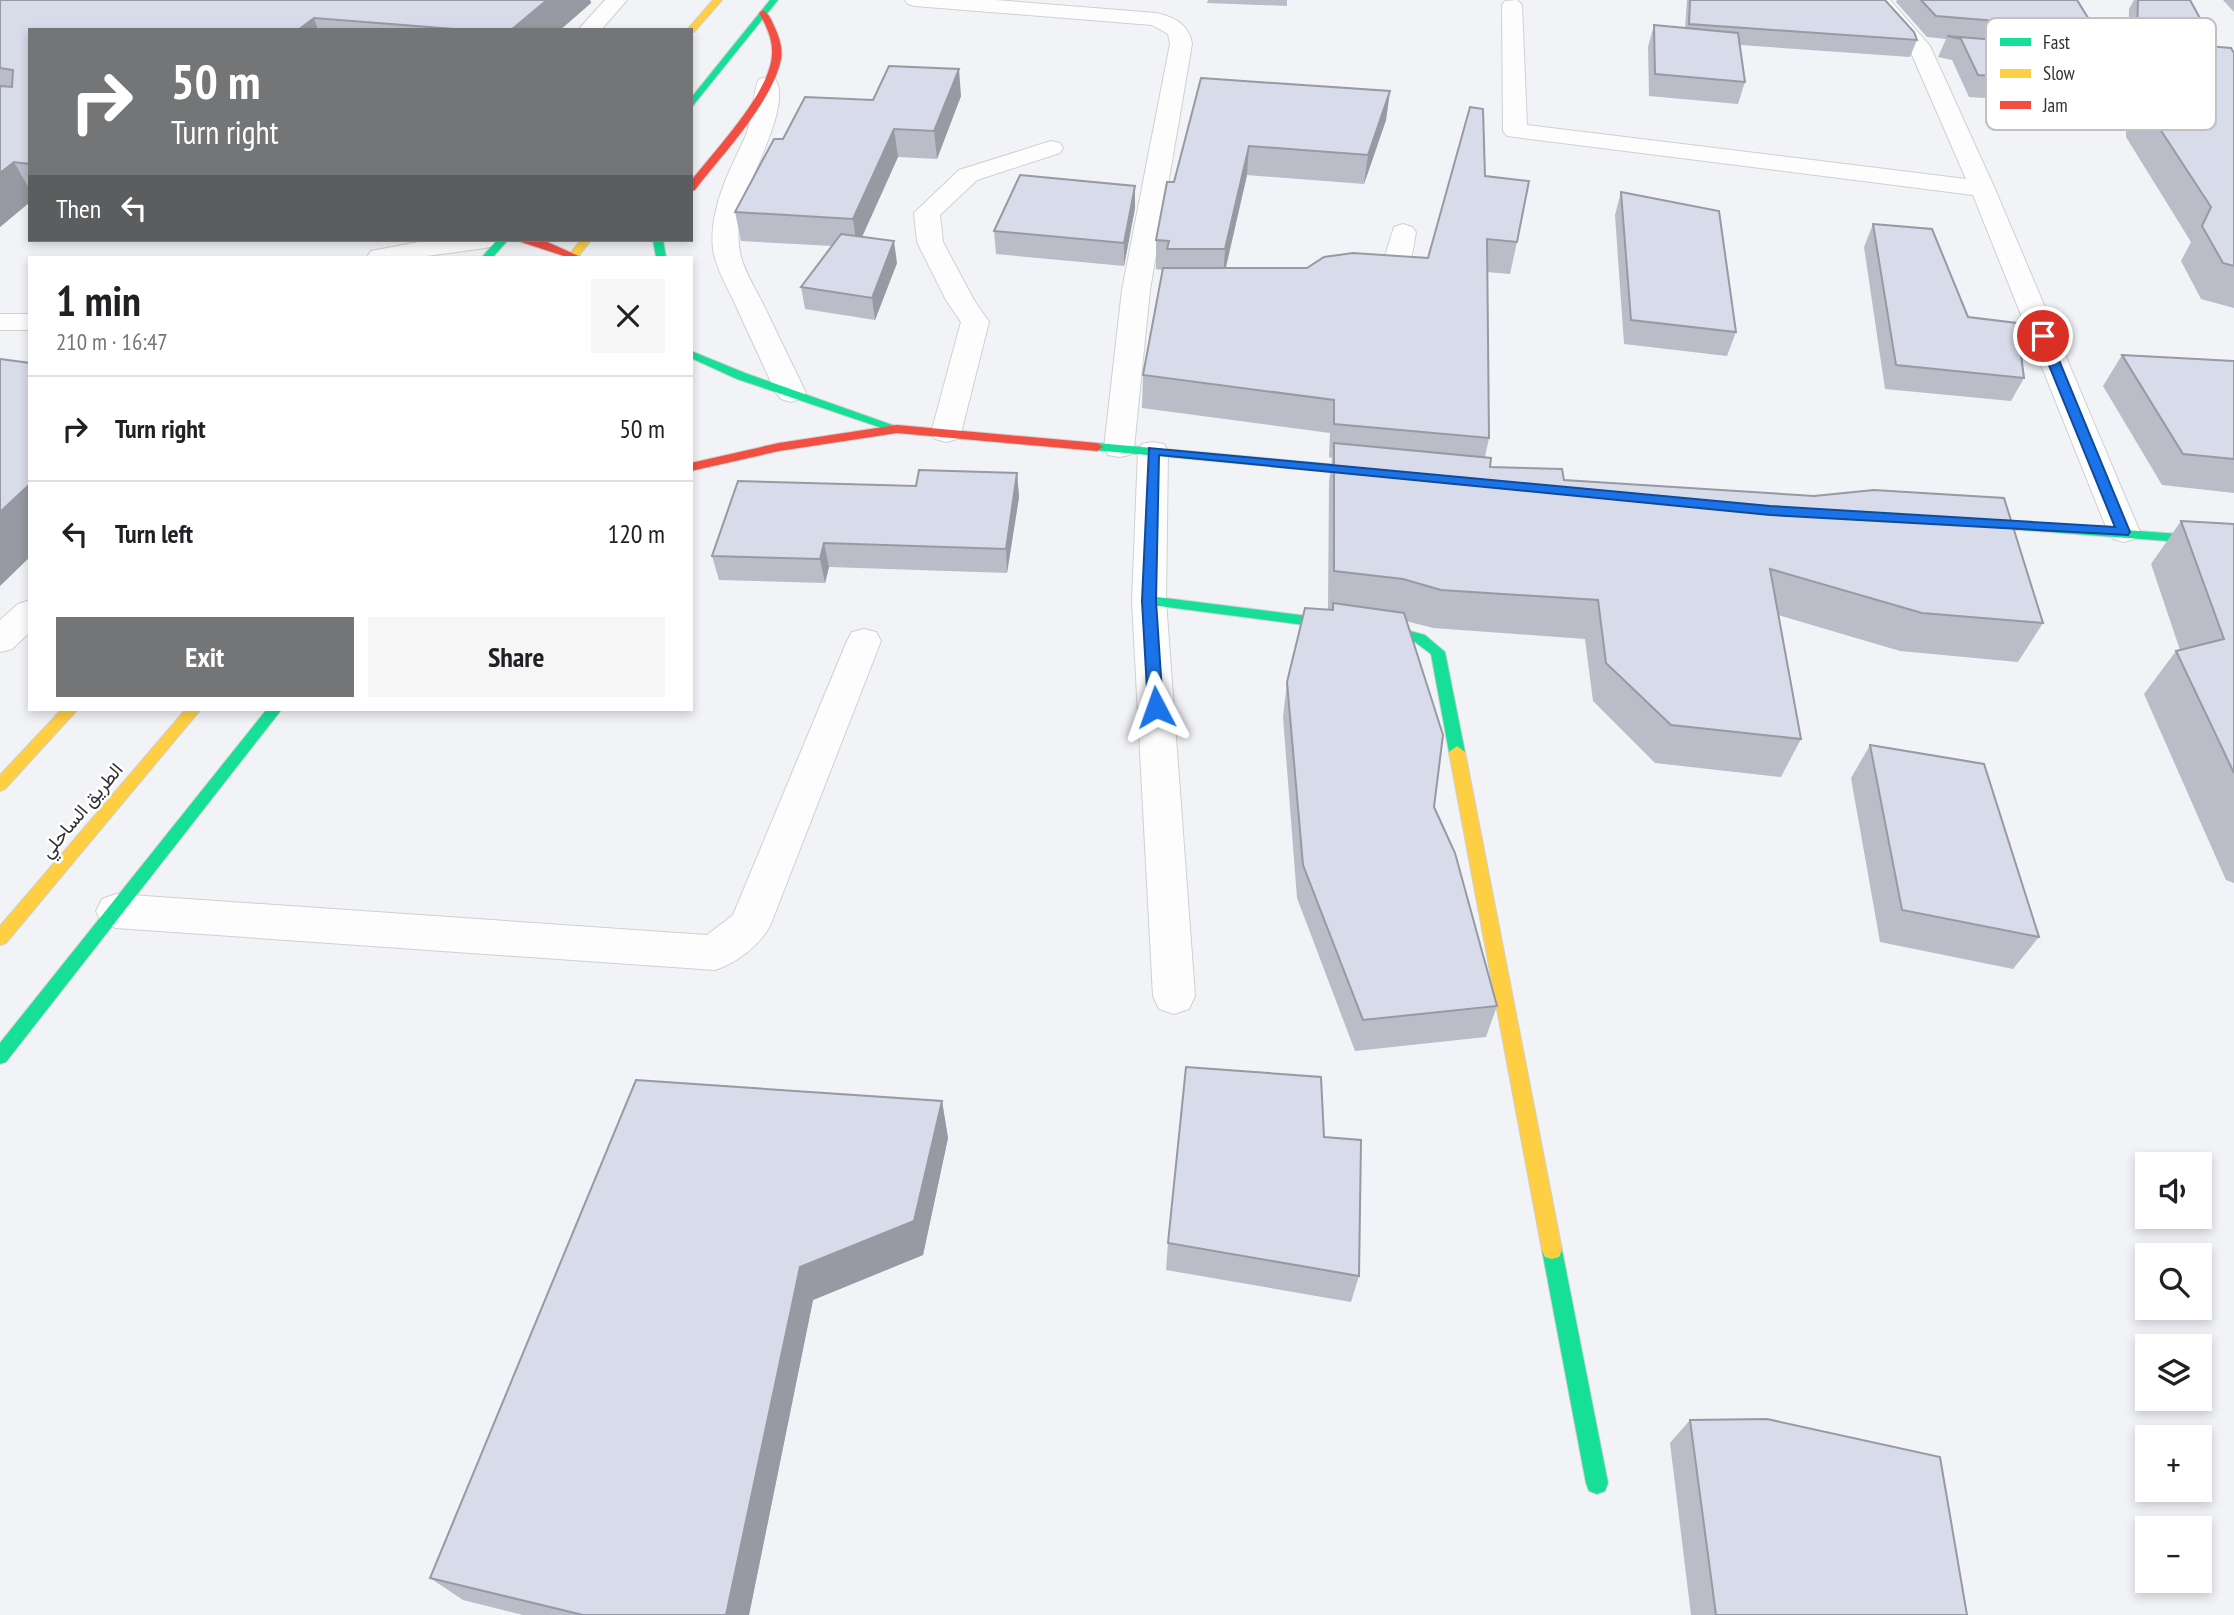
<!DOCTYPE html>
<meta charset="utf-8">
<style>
body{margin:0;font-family:"PT Sans Narrow",Vazirmatn,sans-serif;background:#f6f6f6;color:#202124;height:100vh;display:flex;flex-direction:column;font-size:26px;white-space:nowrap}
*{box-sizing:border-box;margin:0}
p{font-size:23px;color:#757577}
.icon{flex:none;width:38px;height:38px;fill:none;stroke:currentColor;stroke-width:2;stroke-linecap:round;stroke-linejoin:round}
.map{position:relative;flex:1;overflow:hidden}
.drawer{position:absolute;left:28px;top:256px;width:665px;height:455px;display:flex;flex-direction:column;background:#fff;border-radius:0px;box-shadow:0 4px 10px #0003}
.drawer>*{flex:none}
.banner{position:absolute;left:28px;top:28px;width:665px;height:214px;border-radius:0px;box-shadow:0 4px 10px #0003;background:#747577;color:#fff;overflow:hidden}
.fabs{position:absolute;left:2135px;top:1152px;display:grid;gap:14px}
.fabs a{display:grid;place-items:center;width:77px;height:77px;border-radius:0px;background:#fff;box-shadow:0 4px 10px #0003;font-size:35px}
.pin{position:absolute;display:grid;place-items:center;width:60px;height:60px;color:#fff;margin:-30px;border:4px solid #fff;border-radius:50%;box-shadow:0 2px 7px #0007}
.me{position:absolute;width:77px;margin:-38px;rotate:356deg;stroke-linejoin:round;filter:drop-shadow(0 0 5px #0008)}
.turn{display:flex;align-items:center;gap:24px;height:147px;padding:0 28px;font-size:32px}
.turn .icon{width:91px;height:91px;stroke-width:2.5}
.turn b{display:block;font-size:49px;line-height:60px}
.then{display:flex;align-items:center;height:66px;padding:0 28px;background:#0003;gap:14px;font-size:26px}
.round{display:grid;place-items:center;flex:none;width:74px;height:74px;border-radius:0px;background:#f6f6f6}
.summary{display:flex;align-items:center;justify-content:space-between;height:119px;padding:0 28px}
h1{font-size:42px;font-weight:700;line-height:52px}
.action{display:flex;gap:14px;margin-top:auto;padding:14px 28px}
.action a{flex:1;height:80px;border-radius:0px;background:#747577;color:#fff;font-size:28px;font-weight:700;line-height:80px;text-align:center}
.action a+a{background:#f6f6f6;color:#202124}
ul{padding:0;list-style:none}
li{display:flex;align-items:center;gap:21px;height:105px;padding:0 28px;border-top:2px solid #e0e0e0}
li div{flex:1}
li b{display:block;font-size:26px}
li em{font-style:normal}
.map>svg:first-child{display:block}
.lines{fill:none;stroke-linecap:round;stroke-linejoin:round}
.street-casing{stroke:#cfd0d2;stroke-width:2}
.fast-casing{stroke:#cfd0d2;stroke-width:2}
.slow-casing{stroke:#cfd0d2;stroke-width:2}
.jam-casing{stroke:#cfd0d2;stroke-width:2}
.street{fill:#fdfdfe;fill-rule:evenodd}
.fast{fill:#16e098;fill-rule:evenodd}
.slow{fill:#ffcf43;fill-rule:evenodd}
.jam{fill:#f24e42;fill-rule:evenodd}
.wall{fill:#babcc8}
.shaded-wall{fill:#9799a3}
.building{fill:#d8dbe9;stroke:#9799a3;stroke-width:2}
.route{fill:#1a73e8;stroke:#114b97;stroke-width:2}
.labels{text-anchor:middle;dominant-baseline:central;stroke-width:5;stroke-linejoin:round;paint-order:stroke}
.street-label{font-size:19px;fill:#303133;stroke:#fff}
.key{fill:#fff;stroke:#c1c1c2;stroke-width:2}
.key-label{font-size:19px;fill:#303133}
</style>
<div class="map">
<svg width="2234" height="1615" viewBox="0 0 2234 1615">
<rect width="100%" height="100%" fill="#f2f3f6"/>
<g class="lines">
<defs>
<g id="street">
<path d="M 605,0 L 627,0 L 601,30 L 578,30 Z"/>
<path d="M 905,0 L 995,0 L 1156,13 C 1174,17 1189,24 1192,44 L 1150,290 L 1134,448 L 1130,455 L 1119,457 L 1108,455 L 1104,448 L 1122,290 L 1170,44 L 1168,34 L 1152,25 L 915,6 L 908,4 Z"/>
<path d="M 1517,0 L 1522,5 L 1527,125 L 1966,179 L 1909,48 L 1869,0 L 1890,0 L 1930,46 L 1995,189 L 2140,532 L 2135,539 L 2124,542 L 2113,539 L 2108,532 L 1973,195 L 1507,136 L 1503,131 L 1502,5 L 1505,1 Z"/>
<path d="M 2064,50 L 2234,66 L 2234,80 L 2056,62 L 2053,57 L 2056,52 Z"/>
<path d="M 767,77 L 775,79 C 793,105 747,180 741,211 C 733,257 745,268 764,306 C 778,335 792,364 806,393 L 801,399 L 791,402 L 781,399 L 776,393 C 763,364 749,335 736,306 C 718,267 706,255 716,210 C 722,183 735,160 746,135 C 752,121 754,86 759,79 Z"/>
<path d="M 1051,141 L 1060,143 L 1063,148 L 1060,153 L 977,180 L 940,215 L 943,242 L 974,300 L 989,322 L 961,433 L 957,439 L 946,442 L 935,439 L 931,433 L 961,322 L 946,300 L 917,242 L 914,213 L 959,170 Z"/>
<path d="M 1403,224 L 1412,227 L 1416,232 C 1414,241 1414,251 1410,259 C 1402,281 1363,282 1345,278 L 1341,272 L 1345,266 L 1375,262 L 1385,256 L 1394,227 Z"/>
<path d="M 429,240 L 498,240 L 494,246 L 485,248 L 420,257 L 367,257 L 371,251 Z"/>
<rect x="0" y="314" width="30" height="16"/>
<path d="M 1153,442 L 1164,444 L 1168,451 L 1166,601 L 1195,996 L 1189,1009 L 1174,1014 L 1159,1009 L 1153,996 L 1132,601 L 1138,451 L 1142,444 Z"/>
<path d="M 30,600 L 30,632 L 12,649 L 0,652 L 0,620 L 18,604 Z"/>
<path d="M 864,629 L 876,632 L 881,641 L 770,926 C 759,946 736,963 715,970 L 116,928 L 102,923 L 96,911 L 102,899 L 116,894 L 707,935 L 733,915 L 847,641 L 852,632 Z"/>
</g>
<g id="fast">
<path d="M 770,0 L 778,0 L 691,108 L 691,98 Z"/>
<path d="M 497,240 L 508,240 L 493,257 L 482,257 Z"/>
<path d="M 653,240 L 663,240 L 666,257 L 656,257 Z"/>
<path d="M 691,351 L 745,373 L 898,427 L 892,431 L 888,430 L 737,379 L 691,358 Z"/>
<path d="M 1097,443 L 1384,469 L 1390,473 L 1384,477 L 1093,450 L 1091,447 Z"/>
<path d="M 1960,518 L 2234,538 L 2234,546 L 1955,525 L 1953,522 Z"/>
<path d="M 1149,596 L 1395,627 L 1425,635 L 1445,652 L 1465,752 L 1457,758 L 1449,752 L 1431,654 L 1415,642 L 1395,637 L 1144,604 L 1142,601 L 1144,598 Z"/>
<path d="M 267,709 L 282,709 L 6,1062 L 0,1064 L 0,1043 Z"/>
<path d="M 1552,1241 L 1559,1243 L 1562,1250 L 1608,1483 L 1605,1491 L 1597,1494 L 1589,1491 L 1586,1483 L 1542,1250 L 1545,1243 Z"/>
</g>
<g id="slow">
<path d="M 713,0 L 722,0 L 694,32 L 687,30 Z"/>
<path d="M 581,240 L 591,240 L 578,257 L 567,257 Z"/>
<path d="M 62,709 L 78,709 L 5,789 L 0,791 L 0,775 Z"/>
<path d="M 186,709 L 201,709 L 6,943 L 0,945 L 0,926 Z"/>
<path d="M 1457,746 L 1465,752 L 1562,1250 L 1559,1257 L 1552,1259 L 1545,1257 L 1542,1250 L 1449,752 Z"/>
</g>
<g id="jam">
<path d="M 763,10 C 769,14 772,21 775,28 C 779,37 783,48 781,59 C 772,104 722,154 695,190 L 691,191 L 691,181 C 714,151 771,92 772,54 C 773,39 766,25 759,13 Z"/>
<path d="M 515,240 L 547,242 L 581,257 L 567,257 Z"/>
<path d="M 897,425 L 1097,443 L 1103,447 L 1097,451 L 897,433 L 779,451 L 691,471 L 691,463 L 779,443 Z"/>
</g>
</defs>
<!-- street casing -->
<use href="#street" class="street-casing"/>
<!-- fast casing -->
<use href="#fast" class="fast-casing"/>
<!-- slow casing -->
<use href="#slow" class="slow-casing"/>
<!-- jam casing -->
<use href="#jam" class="jam-casing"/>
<!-- street -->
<use href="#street" class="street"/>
<!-- fast -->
<use href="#fast" class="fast"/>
<!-- slow -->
<use href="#slow" class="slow"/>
<!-- jam -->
<use href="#jam" class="jam"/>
</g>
<!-- wall -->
<g class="wall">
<path d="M 0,0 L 590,0 L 591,3 L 560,30 L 30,30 L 30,202 L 0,227 Z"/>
<path d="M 1208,0 L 1287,0 L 1287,6 L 1207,3 Z"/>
<path d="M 1687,0 L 1885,0 L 1917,40 L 1910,57 L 1740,45 L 1745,82 L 1738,104 L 1649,96 L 1648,47 L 1654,25 L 1685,28 Z"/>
<path d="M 1897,0 L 1921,0 L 2095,29 L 2086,47 L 2127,81 L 2127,73 L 2137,55 L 2128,54 L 2129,9 L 2134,0 L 2190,0 L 2213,42 L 2211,46 L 2234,53 L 2234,308 L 2201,299 L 2181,261 L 2191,242 L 2126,137 L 2127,90 L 2118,107 L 1969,97 L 1952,60 L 1938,57 L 1946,39 L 1927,37 L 1896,2 Z"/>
<path d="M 2223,0 L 2234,0 L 2234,12 Z"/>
<path d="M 1201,78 L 1390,91 L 1386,120 L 1364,184 L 1247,175 L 1226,268 L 1307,268 L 1428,258 L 1485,176 L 1517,242 L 1510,274 L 1487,272 L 1489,438 L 1485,457 L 1490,467 L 1564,480 L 2043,623 L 2018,662 L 1900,651 L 1778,615 L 1801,739 L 1781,777 L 1655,763 L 1593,701 L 1585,639 L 1433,628 L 1406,621 L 1434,807 L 1497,1006 L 1486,1037 L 1355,1051 L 1297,898 L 1283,717 L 1287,682 L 1328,609 L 1329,482 L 1332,458 L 1329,457 L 1330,433 L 1142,408 L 1143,375 L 1163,270 L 1156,269 L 1156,240 L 1174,182 Z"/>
<path d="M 961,96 L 937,159 L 898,157 L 862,237 L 897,263 L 875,320 L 805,309 L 801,287 L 832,246 L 741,241 L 735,212 L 783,139 L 873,100 Z"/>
<path d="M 1135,186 L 1135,208 L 1124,266 L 996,254 L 994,231 Z"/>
<path d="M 1621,192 L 1736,332 L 1727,356 L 1624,344 L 1615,215 Z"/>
<path d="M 1873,224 L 2024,378 L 2011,401 L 1885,389 L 1864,247 Z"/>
<path d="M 2122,355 L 2234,361 L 2234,493 L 2162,485 L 2103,386 Z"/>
<path d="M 1017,473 L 1019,497 L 1007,573 L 829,567 L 825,583 L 719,580 L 712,556 L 916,486 Z"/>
<path d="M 2181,521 L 2234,524 L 2234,883 L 2226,880 L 2144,694 L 2176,651 L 2180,650 L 2151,564 Z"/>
<path d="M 1870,745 L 2039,937 L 2013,969 L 1880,942 L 1851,778 Z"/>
<path d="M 942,1101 L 948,1138 L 923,1255 L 813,1300 L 749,1615 L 523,1615 L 463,1600 L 430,1578 Z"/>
<path d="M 1324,1137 L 1359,1276 L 1351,1302 L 1166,1270 L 1168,1243 Z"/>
<path d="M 1690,1420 L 1967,1615 L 1691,1615 L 1670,1443 Z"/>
</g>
<!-- shaded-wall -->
<g class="shaded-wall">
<path d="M 547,0 L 590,0 L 591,3 L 560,30 L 511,30 Z"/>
<path d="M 314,18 L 318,30 L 298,30 Z"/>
<path d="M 959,69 L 961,96 L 937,159 L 934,131 Z"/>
<path d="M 1390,91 L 1386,120 L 1364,184 L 1368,155 Z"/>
<path d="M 894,129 L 898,157 L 857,248 L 853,219 Z"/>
<path d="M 1249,146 L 1247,175 L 1223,279 L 1225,249 Z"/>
<path d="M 14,162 L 30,190 L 30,202 L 0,227 L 0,173 Z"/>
<path d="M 1135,186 L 1135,208 L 1124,266 L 1124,243 Z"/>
<path d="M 894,241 L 897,263 L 875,320 L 872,298 Z"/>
<path d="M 1017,473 L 1019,497 L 1007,573 L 1006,549 Z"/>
<path d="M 30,484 L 30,557 L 0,586 L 0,512 Z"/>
<path d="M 824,543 L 829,567 L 825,583 L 820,559 Z"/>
<path d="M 942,1101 L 948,1138 L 923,1255 L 813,1300 L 749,1615 L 726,1615 L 800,1267 Z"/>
</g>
<!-- building -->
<g class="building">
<path d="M 0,0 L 547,0 L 511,30 L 467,30 L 314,18 L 298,30 L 30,30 L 30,164 L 14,162 L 0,173 L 0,86 L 12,87 L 13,70 L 0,68 Z"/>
<path d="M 1690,0 L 1885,0 L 1914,32 L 1917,40 L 1689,24 Z"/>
<path d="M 1921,0 L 2077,0 L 2095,29 L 1936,16 Z"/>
<path d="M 2138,0 L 2190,0 L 2213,42 L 2137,36 Z"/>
<path d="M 1654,25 L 1738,33 L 1745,82 L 1655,74 Z"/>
<path d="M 1947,36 L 2107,49 L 2129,85 L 1978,75 L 1961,39 Z"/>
<path d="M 2144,41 L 2231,48 L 2234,53 L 2234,266 L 2223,263 L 2202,226 L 2211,207 L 2143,103 Z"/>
<path d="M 889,66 L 959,69 L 934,131 L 894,129 L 853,219 L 735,212 L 774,139 L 783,139 L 805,97 L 873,100 Z"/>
<path d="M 1201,78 L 1390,91 L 1368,155 L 1249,146 L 1225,249 L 1167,249 L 1169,241 L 1156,240 L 1167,182 L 1174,182 Z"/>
<path d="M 1470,107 L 1483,109 L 1485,176 L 1529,181 L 1517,242 L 1487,239 L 1489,438 L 1334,424 L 1334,400 L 1143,375 L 1163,268 L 1307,268 L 1324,257 L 1353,253 L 1428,258 Z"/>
<path d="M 1020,175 L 1135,186 L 1124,243 L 994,231 Z"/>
<path d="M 1621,192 L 1719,211 L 1736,332 L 1631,320 Z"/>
<path d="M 1873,224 L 1932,229 L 1968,317 L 2017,323 L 2024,378 L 1896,365 Z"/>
<path d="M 841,234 L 894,241 L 872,298 L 801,287 Z"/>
<path d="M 2122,355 L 2234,361 L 2234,459 L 2183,454 Z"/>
<path d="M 0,359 L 30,363 L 30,484 L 0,512 Z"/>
<path d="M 1334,443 L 1491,458 L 1490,467 L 1562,469 L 1564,480 L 1814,496 L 1874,490 L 2004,498 L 2043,623 L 1922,613 L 1770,569 L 1801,739 L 1671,725 L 1606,663 L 1598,600 L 1441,590 L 1403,579 L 1334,571 Z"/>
<path d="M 919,470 L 1017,473 L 1006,549 L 824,543 L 820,559 L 712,556 L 738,481 L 916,486 Z"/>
<path d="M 2181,521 L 2234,524 L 2234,773 L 2176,651 L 2224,639 Z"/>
<path d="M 1333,603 L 1404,613 L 1443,735 L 1434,807 L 1455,853 L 1497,1006 L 1363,1020 L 1303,865 L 1287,682 L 1305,608 L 1333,610 Z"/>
<path d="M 1870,745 L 1984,764 L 2039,937 L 1902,910 Z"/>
<path d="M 1186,1067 L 1321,1077 L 1324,1137 L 1361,1140 L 1359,1276 L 1168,1243 Z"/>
<path d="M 636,1080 L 942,1101 L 914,1221 L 800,1267 L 726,1615 L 583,1615 L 430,1578 Z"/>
<path d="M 1767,1419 L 1940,1457 L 1967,1615 L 1716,1615 L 1690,1420 Z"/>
</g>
<!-- route -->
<path class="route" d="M 2043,333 L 2049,336 L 2130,532 L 2128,535 L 1770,515 L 1159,455 L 1156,601 L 1163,707 L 1156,712 L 1148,707 L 1142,601 L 1149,448 L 1770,506 L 2115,527 L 2037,336 Z"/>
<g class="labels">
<!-- street labels -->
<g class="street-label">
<text transform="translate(81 810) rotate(-50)">الطريق الساحلي</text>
</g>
</g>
<!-- legend -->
<rect x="1986" y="18" width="230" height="112" rx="10" class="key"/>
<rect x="2000" y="38" width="31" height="8" fill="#16e098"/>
<rect x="2000" y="69" width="31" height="9" fill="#ffcf43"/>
<rect x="2000" y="101" width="31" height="8" fill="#f24e42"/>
<g class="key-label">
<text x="2043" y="49">Fast</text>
<text x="2043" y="80">Slow</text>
<text x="2043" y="112">Jam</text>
</g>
</svg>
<div class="fabs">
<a><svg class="icon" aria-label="sound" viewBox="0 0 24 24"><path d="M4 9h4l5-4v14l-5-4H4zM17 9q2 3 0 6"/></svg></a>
<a><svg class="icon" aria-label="search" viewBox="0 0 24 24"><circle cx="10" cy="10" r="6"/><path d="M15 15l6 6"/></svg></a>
<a><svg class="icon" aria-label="layers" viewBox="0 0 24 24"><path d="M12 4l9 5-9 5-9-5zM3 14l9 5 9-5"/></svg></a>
<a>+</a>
<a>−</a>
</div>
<div class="pin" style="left:2043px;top:336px;background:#d93025"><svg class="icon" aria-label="arrive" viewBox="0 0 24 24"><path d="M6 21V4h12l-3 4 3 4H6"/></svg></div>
<svg class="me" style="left:1156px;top:707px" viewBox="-20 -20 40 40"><path d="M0-17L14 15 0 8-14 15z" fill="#1a73e8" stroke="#fff" stroke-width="4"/></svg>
<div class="banner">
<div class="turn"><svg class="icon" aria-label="right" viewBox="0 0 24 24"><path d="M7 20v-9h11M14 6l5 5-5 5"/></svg><div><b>50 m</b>Turn right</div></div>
<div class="then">Then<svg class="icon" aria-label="left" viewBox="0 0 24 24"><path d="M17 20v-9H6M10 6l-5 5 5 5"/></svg></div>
</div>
<section class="drawer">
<div class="summary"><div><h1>1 min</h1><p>210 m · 16:47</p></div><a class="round"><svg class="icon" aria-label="close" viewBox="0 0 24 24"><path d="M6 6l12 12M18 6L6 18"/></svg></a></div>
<ul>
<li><svg class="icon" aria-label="right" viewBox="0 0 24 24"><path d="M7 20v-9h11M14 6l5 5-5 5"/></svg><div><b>Turn right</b></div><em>50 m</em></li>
<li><svg class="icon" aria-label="left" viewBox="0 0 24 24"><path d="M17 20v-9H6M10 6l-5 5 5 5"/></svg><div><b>Turn left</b></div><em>120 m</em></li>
</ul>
<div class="action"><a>Exit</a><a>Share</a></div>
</section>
</div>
